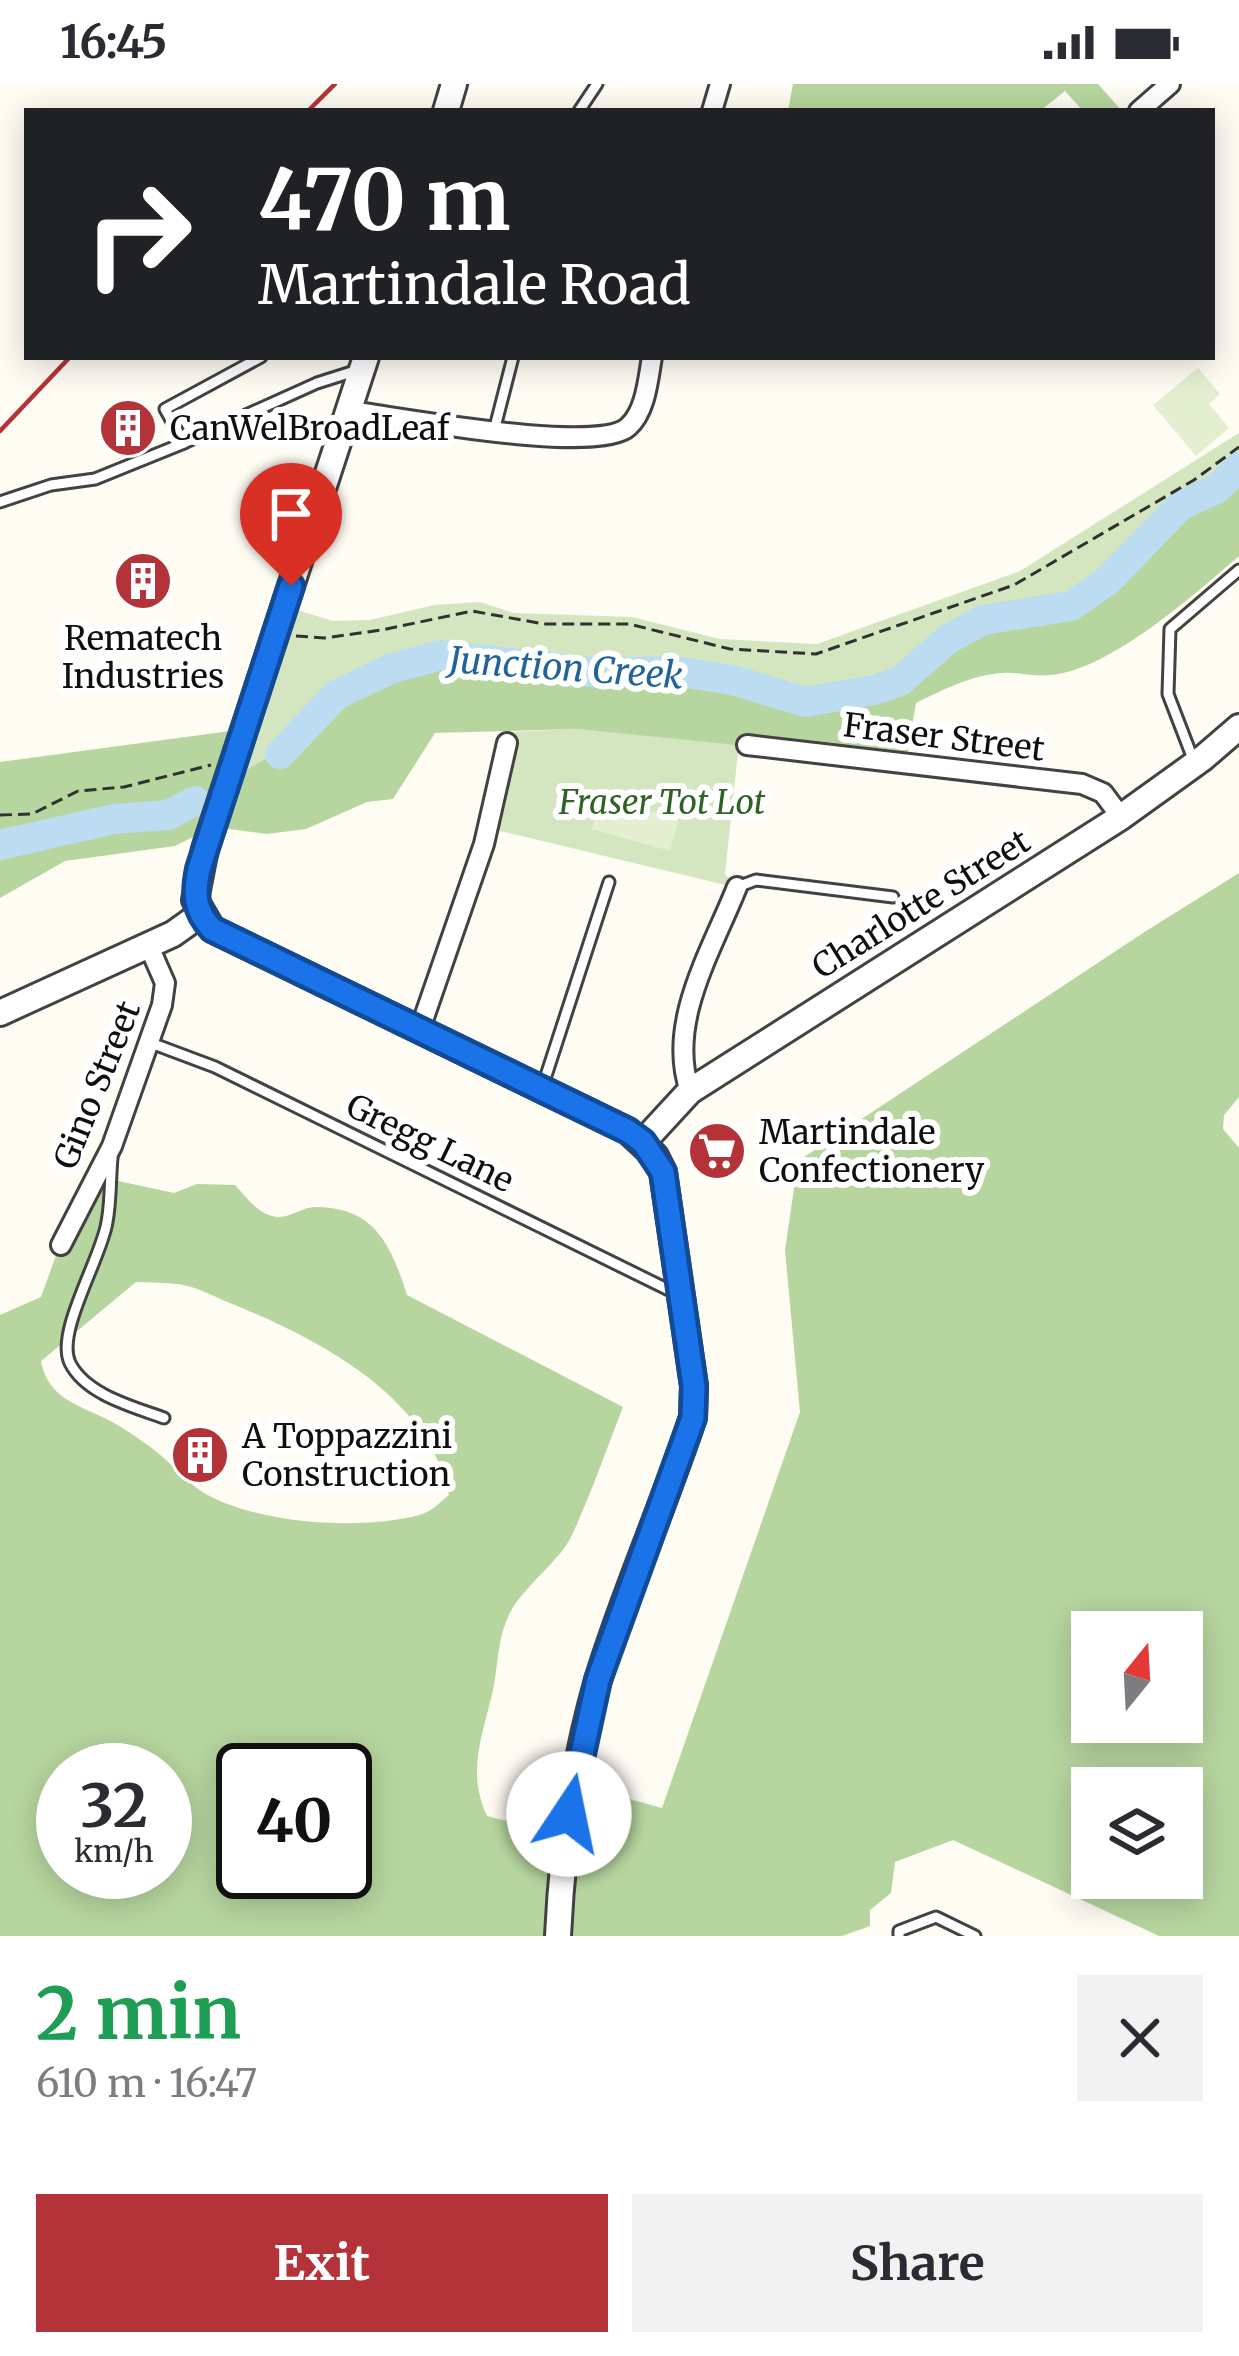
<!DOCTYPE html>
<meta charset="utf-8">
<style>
body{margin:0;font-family:Merriweather,serif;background:#f2f2f3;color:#2b2b33;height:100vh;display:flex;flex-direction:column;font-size:45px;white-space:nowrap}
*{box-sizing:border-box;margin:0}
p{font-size:39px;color:#7c7c81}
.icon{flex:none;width:66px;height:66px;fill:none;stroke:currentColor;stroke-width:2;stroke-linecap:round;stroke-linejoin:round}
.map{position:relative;height:1852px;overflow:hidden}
.panel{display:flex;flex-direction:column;background:#fff;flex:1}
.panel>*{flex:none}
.top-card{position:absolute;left:24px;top:24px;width:1191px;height:252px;border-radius:0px;box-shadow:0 6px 30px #0003;background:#202124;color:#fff;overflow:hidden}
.needle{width:78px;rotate:18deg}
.tools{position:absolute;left:1071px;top:1527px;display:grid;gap:24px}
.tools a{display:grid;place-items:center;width:132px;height:132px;border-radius:0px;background:#fff;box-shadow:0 6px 30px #0003;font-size:60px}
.speed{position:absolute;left:36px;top:1659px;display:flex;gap:24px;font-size:60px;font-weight:700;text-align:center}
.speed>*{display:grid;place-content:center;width:156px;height:156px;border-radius:50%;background:#fff;box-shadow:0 6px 30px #0003;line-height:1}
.speed small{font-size:30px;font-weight:400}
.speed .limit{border:6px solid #111;border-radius:18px;background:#fff;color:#111}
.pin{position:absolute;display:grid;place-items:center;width:102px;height:102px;color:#fff;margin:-123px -51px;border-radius:50% 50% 50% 0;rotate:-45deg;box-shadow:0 0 12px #0007}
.pin .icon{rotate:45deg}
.me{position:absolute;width:132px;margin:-66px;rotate:11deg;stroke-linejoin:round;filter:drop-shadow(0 0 9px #0008)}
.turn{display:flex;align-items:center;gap:42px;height:252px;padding:0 36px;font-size:54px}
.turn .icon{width:156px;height:156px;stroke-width:2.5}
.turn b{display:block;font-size:84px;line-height:102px}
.round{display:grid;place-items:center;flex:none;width:126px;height:126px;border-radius:0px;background:#f2f2f3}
.headline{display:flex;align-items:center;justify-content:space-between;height:204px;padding:0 36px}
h1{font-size:72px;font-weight:700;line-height:90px;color:#1e9e55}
.primary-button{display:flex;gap:24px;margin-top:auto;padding:24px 36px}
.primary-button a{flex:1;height:138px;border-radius:0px;background:#b43338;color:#fff;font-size:48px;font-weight:700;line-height:138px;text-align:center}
.primary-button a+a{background:#f2f2f3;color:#2b2b33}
.status{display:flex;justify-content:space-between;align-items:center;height:84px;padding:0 60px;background:#fff;direction:ltr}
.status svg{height:33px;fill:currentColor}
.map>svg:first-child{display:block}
.green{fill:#d3e6bf}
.forest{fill:#b7d69f;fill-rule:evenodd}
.pitch{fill:#e4eed0}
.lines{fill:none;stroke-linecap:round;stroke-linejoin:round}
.river{stroke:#bcddf1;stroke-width:30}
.service-casing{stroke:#424242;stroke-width:15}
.minor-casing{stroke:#424242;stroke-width:24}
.tertiary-casing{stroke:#424242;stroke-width:30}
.path{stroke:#313131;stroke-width:3;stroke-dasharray:12 6;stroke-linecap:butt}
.service{stroke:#fff;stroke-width:9}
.minor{stroke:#fff;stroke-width:18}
.tertiary{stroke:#fff;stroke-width:24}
.rail{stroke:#b43338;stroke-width:4.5}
.route-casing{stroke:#114b97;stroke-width:30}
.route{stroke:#1a73e8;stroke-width:21}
.labels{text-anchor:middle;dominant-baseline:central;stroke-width:12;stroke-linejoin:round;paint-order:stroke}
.poi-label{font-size:33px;fill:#0f0f0f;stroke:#fff;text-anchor:start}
.street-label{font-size:33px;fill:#0f0f0f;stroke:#fff}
.park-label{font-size:33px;font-style:italic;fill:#316225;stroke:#fff}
.water-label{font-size:36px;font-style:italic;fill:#226498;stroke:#fff}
</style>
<div class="status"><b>16:45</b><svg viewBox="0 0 49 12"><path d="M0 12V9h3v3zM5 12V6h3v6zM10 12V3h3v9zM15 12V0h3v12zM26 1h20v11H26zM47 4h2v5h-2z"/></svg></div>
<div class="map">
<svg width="1239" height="1852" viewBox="0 0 1239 1852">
<rect width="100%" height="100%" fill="#fefcf3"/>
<!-- green -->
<g class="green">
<path d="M 1239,349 L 1239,382 L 1215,404 L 1180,420 L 1106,496 L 1070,520 L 1025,527 L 947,553 L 899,596 L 874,605 L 805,616 L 733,594 L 674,586 L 601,588 L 441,570 L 423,573 L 302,642 L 273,670 L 228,697 L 287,523 L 333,537 L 370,536 L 434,521 L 480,518 L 514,529 L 632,533 L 720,555 L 817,560 L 1020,487 Z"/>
<path d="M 578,645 L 739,659 L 725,790 L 738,804 L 488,744 L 509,648 Z"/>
</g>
<!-- forest -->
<g class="forest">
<path d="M 793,0 L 1098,0 L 1122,27 L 1083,27 L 1065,7 L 1040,27 L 788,27 Z"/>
<path d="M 1239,382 L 1239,472 C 1195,510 1110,586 1051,591 C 1035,593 1019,588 1004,589 C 974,590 942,606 916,619 L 906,678 L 578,645 L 435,649 L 393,715 L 367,718 L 306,745 L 267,750 L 213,743 L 175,762 L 65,777 L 0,814 L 0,678 L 245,645 L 230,696 L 273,670 L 335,610 L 390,584 L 441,570 L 601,588 L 674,586 L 733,594 L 805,616 L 873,605 L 899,596 L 947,553 L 982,535 L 1070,520 L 1106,496 L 1180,420 L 1215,404 Z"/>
<path d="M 1239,789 L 1239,1013 L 1224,1031 L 1223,1045 L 1239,1064 L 1239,1852 L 1159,1852 L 953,1756 L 895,1778 L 891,1809 L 870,1826 L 870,1842 L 842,1852 L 0,1852 L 0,1231 L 41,1213 L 64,1149 L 111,1062 L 109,1095 L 174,1109 L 197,1100 L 235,1101 C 247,1114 260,1133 279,1133 C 291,1133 303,1123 315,1123 C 375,1123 391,1161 407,1211 L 623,1323 C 606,1366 591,1411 571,1453 C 560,1476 527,1500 512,1525 C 497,1552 499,1577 493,1606 C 483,1651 466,1687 487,1732 L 566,1752 L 575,1700 L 662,1724 L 800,1328 L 785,1166 L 798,1077 L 1146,847 ZM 136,1198 C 151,1199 168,1198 183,1201 C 200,1204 218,1215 235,1221 C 319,1256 429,1312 449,1411 C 440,1418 430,1429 419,1431 C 360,1447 253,1440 201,1407 C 186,1397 173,1381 159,1370 C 148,1360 134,1352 121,1343 C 88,1322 49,1320 41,1277 ZM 1092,1548 L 1182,1548 L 1182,1638 L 1092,1638 ZM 63,1686 L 165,1686 L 165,1788 L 63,1788 ZM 243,1686 L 345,1686 L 345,1788 L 243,1788 ZM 1092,1704 L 1182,1704 L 1182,1794 L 1092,1794 Z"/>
</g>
<!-- pitch -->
<g class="pitch">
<path d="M 1198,284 L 1220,310 L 1209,320 L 1229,344 L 1196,372 L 1153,321 Z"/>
<path d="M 600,713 L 679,735 L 670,767 L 592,745 Z"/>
</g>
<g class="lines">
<!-- river -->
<g class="river">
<path d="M 280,670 L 336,611 L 390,585 L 441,571 L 601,589 L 674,587 L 733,596 L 805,618 L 874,606 L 900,597 L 948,555 L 983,536 L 1071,522 L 1107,497 L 1181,421 L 1216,405 L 1239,383"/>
<path d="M 0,761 L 114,735 L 168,731 L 195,717"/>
</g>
<defs>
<g id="service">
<path d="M 579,27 L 597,0"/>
<path d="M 261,273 L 165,325 L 184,359 L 317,299 L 358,286"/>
<path d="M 494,347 L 513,273"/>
<path d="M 0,418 L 51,401 L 95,395 L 184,359"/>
<path d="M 1193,675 L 1168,610 L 1170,545 L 1239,486"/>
<path d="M 737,803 L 756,796 L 893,813"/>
<path d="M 151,959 L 215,983 L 677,1210"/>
<path d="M 542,1004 L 609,798"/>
<path d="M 112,1074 C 110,1095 111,1117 107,1138 C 102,1173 55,1248 70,1279 C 86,1311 134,1323 164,1334"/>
<path d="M 899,1852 L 899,1847 L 936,1833 L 975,1852"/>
</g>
<g id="minor">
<path d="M 712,27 L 720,0"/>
<path d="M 1139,27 L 1170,0"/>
<path d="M 349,327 C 398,333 596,371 628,343 C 646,327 648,295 652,273"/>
<path d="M 747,661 L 1082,700 L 1103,709 L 1121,733"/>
<path d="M 420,945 L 484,760 L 507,659"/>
<path d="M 690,1007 C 666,939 712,866 737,803"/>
<path d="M 61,1161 L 112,1062 L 162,921 L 165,899 L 148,860"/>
</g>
<g id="tertiary">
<path d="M 446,27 L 454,0"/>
<path d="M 366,273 L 205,765 L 195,816 L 212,845 L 628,1047 L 655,1072 L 663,1088 L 694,1302 L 693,1333 C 664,1422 625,1507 598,1596 C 574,1679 562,1765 558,1852"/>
<path d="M 0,929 L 173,850 L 201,830"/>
<path d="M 643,1058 L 690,1007 L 1121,733 L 1203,674 L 1239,643"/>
</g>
</defs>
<!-- service casing -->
<use href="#service" class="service-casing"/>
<!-- minor casing -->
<use href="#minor" class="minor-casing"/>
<!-- tertiary casing -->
<use href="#tertiary" class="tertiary-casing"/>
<!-- path -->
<g class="path">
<path d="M 296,552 L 324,554 L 382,546 L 472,527 L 544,540 L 629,540 L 730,565 L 816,570 L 1014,501 L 1194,396 L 1239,363"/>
<path d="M 0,731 L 32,730 L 78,707 L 124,703 L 211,681"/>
</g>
<!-- service -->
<use href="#service" class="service"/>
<!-- minor -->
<use href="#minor" class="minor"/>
<!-- tertiary -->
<use href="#tertiary" class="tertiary"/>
<!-- rail -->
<g class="rail">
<path d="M 308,27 L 335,0"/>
<path d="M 0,347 L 70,273"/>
</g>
</g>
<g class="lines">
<defs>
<path id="route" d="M 291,502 L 199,785 C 194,809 194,826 212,845 L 628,1047 L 643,1058 L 663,1088 L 694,1302 L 693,1334 L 598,1596 L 569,1730"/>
</defs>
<!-- route casing -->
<use href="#route" class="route-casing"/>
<!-- route -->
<use href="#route" class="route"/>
</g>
<!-- icons -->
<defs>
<symbol id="building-disc" viewBox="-11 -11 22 22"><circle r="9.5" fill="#b43338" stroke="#fff"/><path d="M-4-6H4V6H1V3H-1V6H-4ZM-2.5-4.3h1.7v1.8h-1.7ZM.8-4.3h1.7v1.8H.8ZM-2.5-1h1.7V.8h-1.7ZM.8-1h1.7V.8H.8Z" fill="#fff"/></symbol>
<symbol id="supermarket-disc" viewBox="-11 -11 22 22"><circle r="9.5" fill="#b43338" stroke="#fff"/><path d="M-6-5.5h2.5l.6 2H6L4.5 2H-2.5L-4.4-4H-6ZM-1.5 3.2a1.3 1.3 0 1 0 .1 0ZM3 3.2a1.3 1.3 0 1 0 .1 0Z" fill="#fff"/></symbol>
</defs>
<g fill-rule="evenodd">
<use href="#building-disc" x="95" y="311" width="66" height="66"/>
<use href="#building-disc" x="110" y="464" width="66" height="66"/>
<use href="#supermarket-disc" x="684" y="1034" width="66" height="66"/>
<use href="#building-disc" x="167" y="1338" width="66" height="66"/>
</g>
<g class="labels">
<!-- poi labels -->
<g class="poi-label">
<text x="170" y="344">CanWelBroadLeaf</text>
<text x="143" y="554" text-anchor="middle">Rematech<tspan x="143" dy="38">Industries</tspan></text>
<text x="759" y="1048">Martindale<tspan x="759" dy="38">Confectionery</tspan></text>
<text x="242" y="1352">A Toppazzini<tspan x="242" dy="38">Construction</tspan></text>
</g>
<!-- street labels -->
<g class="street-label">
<text transform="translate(944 653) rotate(7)">Fraser Street</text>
<text transform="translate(921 820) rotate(-32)">Charlotte Street</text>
<text transform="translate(97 1001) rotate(-68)">Gino Street</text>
<text transform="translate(430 1059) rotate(26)">Gregg Lane</text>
</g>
<!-- park labels -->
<g class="park-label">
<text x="662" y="718">Fraser Tot Lot</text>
</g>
<!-- water labels -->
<g class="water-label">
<text transform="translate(566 584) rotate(4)">Junction Creek</text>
</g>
</g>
</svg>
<div class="tools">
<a><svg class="needle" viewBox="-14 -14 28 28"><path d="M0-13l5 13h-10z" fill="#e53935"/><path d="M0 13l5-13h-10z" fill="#7c7c81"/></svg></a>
<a><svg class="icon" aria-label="layers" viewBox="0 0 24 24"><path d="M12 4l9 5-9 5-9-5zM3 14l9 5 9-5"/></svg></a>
</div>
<div class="speed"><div>32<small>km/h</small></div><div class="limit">40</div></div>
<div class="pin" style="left:291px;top:502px;background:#d93025"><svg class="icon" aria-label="arrive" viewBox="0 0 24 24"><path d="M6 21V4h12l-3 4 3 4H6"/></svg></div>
<svg class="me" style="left:569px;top:1730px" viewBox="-20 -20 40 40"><circle r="19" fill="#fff"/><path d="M0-13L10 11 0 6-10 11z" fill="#1a73e8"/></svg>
<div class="top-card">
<div class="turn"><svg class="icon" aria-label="right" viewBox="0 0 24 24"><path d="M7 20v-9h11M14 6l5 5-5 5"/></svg><div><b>470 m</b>Martindale Road</div></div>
</div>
</div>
<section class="panel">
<div class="headline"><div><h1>2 min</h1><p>610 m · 16:47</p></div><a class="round"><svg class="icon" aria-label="close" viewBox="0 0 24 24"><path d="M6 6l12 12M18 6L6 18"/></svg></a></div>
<div class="primary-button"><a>Exit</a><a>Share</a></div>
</section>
